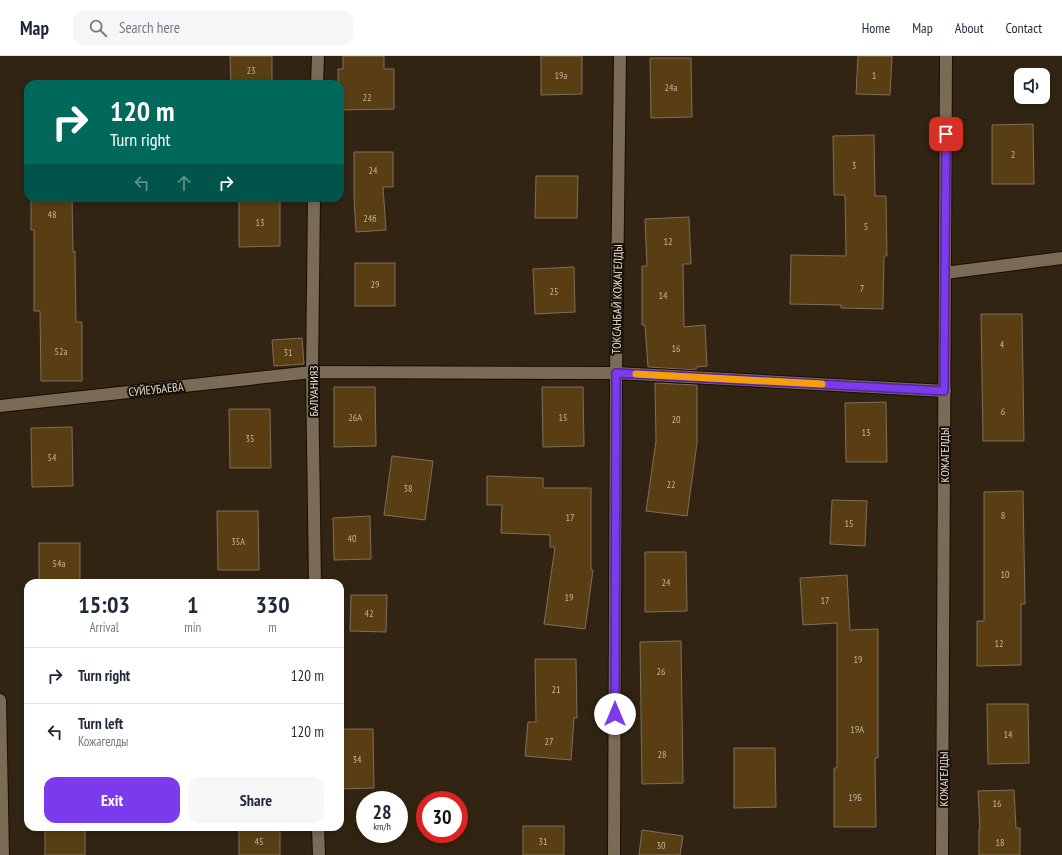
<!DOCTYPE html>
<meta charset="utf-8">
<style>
body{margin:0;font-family:"PT Sans Narrow",sans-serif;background:#f6f6f7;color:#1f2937;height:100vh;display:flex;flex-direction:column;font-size:15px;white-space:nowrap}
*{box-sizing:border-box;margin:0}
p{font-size:13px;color:#747a83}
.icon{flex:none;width:22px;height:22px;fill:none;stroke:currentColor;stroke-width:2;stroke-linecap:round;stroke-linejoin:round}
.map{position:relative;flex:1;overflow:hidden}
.panel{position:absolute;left:24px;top:523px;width:320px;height:252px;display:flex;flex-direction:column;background:#fff;border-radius:12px;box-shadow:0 2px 6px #0003}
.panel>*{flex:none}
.top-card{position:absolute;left:24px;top:24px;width:320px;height:122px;border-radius:12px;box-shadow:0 2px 6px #0003;background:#00695c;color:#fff;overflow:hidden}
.controls{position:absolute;left:1014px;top:12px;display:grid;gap:8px}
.controls a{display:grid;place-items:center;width:36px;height:36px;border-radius:8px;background:#fff;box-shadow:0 2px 6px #0003;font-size:20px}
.speed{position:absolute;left:356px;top:735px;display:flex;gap:8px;font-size:20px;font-weight:700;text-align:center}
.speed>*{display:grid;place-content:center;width:52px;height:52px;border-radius:50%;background:#fff;box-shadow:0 2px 6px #0003;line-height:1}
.speed small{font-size:10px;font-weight:400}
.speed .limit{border:6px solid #d22;background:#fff;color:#111}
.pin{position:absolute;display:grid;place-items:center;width:34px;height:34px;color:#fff;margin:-17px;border-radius:8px;box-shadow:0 2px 6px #0006}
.me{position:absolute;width:44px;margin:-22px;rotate:0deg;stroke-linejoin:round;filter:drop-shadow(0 0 3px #0008)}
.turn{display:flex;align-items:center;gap:14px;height:84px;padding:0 20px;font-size:18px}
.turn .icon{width:52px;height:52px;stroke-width:2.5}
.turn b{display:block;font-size:28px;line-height:34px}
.lanes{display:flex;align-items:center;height:38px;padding:0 20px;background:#0003;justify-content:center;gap:20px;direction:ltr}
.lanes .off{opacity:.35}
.eta{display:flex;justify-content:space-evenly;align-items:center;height:68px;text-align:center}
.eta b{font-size:24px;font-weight:700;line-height:28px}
.button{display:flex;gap:8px;margin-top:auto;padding:8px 20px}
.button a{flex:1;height:46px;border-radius:12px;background:#7c3aed;color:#fff;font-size:16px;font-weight:700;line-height:46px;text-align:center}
.button a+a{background:#f6f6f7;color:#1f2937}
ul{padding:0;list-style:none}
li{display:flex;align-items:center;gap:12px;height:56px;padding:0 20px;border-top:1px solid #e0e1e3}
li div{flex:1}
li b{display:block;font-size:15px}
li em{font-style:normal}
header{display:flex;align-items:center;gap:24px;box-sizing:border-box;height:56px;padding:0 20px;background:#fff;border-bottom:1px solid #e0e1e3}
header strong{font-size:19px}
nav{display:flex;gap:22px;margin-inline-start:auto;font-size:14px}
.search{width:280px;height:36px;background:#f6f6f7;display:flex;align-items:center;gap:10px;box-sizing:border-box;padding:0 14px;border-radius:12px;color:#747a83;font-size:15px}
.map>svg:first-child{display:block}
.building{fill:#593e14;stroke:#7f6f5b}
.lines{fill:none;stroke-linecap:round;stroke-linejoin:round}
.street-casing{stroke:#190d00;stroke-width:14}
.street{stroke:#7a6b57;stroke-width:12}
.route-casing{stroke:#51269a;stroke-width:10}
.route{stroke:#7c3aed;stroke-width:7}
.slow{stroke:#f59e0b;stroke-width:7}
.labels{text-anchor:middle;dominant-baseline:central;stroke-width:4;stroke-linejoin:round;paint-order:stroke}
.number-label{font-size:10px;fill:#c1b4a1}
.street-label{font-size:12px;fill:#e4dbd0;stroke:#150f07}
</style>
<header>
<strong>Map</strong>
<div class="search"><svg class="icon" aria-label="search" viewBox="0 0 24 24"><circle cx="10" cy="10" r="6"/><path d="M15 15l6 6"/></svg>Search here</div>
<nav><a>Home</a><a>Map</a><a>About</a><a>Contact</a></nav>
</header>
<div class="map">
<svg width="1062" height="799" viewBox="0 0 1062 799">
<rect width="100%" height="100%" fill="#312412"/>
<!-- building -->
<g class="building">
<path d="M 230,0 L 272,0 L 272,28 L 231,28 Z"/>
<path d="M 343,0 L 384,0 L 384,13 L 394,13 L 394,53 L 340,54 L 340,28 L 338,28 L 338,13 L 343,13 Z"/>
<path d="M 541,0 L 582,0 L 582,38 L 541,39 Z"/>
<path d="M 858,0 L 892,0 L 890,39 L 856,38 Z"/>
<path d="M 650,2 L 691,2 L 692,61 L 651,62 Z"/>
<path d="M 1033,68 L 1034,128 L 992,128 L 992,69 Z"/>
<path d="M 874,79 L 875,140 L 886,140 L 887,200 L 884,200 L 883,253 L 841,252 L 841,249 L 790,248 L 791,199 L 846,200 L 845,139 L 834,139 L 833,80 Z"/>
<path d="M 354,96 L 393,96 L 393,131 L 383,131 L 386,174 L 356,176 L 354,142 Z"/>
<path d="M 536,120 L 578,120 L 577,162 L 535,162 Z"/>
<path d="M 31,142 L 72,142 L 73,196 L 75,195 L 76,266 L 82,266 L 82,325 L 41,325 L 40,255 L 34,255 L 34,174 L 31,174 Z"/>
<path d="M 239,142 L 280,142 L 280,190 L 239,191 Z"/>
<path d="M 689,161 L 691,208 L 683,208 L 684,271 L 705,269 L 707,310 L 696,311 L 696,314 L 648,311 L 645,269 L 642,269 L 642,210 L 647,210 L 645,163 Z"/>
<rect x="355" y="207" width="40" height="43"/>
<path d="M 574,211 L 575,256 L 535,258 L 533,213 Z"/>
<path d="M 981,258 L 1022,258 L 1024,385 L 983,385 Z"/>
<path d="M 302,282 L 304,308 L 274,310 L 272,284 Z"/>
<path d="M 655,327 L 697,329 L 697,387 L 687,460 L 646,455 L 656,385 Z"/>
<path d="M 334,331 L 375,331 L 376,390 L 334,391 Z"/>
<path d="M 542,331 L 583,331 L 584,390 L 543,391 Z"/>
<path d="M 886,346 L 887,406 L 846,406 L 845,347 Z"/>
<path d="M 229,353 L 270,353 L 271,412 L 230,412 Z"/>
<path d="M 72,371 L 73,430 L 32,431 L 31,372 Z"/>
<path d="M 392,400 L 433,405 L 425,464 L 384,459 Z"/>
<path d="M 487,420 L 543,422 L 543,432 L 591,432 L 591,514 L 593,514 L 585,573 L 544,568 L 555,491 L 550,491 L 550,479 L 501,477 L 502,449 L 487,449 Z"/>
<path d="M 1023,435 L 1025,548 L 1021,548 L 1021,609 L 977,610 L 977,565 L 984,565 L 984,436 Z"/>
<path d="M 832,444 L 867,445 L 865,490 L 830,488 Z"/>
<path d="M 217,455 L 258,455 L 259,514 L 218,514 Z"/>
<path d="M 370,460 L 371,503 L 334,504 L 333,462 Z"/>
<rect x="39" y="487" width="41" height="40"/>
<path d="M 645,496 L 686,496 L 687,555 L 645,556 Z"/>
<path d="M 847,519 L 850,574 L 878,573 L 878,702 L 875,702 L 876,771 L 834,771 L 834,712 L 837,712 L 837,567 L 803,569 L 800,522 Z"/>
<path d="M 351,539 L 387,539 L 386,576 L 350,575 Z"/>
<path d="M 681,585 L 683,727 L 642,728 L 640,586 Z"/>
<path d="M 535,603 L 576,603 L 577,662 L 574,662 L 571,704 L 525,700 L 528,666 L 536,666 Z"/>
<path d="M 987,648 L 1028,648 L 1029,707 L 988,708 Z"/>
<path d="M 340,673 L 373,673 L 374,732 L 340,733 Z"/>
<path d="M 734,692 L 775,692 L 776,751 L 734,752 Z"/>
<path d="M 1014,734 L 1016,772 L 1020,772 L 1020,799 L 979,799 L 979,773 L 980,773 L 978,735 Z"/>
<rect x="523" y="770" width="41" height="29"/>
<rect x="45" y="771" width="40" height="28"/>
<rect x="239" y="771" width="41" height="28"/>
<path d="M 642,774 L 683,780 L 680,799 L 639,799 Z"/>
</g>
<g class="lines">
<defs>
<g id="street">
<path d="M 317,28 L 318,0"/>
<path d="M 314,142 L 312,316 L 315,527"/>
<path d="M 945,217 L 1062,202"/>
<path d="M 0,350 L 312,316 L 616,317 L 945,335"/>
<path d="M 0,644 L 3,799"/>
<path d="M 318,771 L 319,799"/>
<path d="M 614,799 L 616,317 L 620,0"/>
<path d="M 942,799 L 946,0"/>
</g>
</defs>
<!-- street casing -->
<use href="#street" class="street-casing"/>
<!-- street -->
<use href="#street" class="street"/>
</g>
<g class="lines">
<defs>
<path id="route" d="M 615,658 L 616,317 L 944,335 L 946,78"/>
</defs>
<!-- route casing -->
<use href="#route" class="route-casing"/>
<!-- route -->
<use href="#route" class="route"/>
<!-- slow -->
<path class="slow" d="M 636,318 L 822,328"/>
</g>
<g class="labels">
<!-- number labels -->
<g class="number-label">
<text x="251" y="14">23</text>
<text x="561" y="19">19а</text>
<text x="874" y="19">1</text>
<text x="671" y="31">24а</text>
<text x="367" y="41">22</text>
<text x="1013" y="98">2</text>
<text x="854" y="109">3</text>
<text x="373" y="114">24</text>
<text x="52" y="158">48</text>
<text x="370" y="162">24б</text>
<text x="260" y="166">13</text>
<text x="866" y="170">5</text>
<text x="668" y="185">12</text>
<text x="375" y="228">29</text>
<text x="862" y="232">7</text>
<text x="554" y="235">25</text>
<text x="663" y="239">14</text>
<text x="1002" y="288">4</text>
<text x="676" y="292">16</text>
<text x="61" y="295">52а</text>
<text x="288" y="296">31</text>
<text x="1003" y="355">6</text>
<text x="355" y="361">26А</text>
<text x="563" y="361">15</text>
<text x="676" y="363">20</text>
<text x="866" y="376">13</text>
<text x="250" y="382">35</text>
<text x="52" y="401">54</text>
<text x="671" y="428">22</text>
<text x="408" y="432">38</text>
<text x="1003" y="459">8</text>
<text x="570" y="461">17</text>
<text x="849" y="467">15</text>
<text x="352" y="482">40</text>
<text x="238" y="485">35А</text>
<text x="59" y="507">54а</text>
<text x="1005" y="518">10</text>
<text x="666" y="526">24</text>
<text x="569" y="541">19</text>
<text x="825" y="544">17</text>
<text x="369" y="557">42</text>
<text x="999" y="587">12</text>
<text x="858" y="603">19</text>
<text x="661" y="615">26</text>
<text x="556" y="633">21</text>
<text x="857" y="673">19А</text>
<text x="1008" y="678">14</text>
<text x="549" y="685">27</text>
<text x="662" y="698">28</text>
<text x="357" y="703">34</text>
<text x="855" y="741">19Б</text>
<text x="997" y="747">16</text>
<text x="259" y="785">45</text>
<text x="543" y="785">31</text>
<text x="1000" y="786">18</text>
<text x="661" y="789">30</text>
</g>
<!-- street labels -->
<g class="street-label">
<text transform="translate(617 243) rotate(-89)">ТОКСАНБАЙ КОЖАГЕЛДЫ</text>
<text transform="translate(156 333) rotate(-6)">СУЙЕУБАЕВА</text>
<text transform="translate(313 335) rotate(-90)">БАЛУАНИЯЗ</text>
<text transform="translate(944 399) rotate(-90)">КОЖАГЕЛДЫ</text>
<text transform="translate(943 723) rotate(-90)">КОЖАГЕЛДЫ</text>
</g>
</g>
</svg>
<div class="controls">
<a><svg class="icon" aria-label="sound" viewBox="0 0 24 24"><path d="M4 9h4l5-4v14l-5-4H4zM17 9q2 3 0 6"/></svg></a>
</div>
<div class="speed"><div>28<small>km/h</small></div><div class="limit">30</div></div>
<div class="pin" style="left:946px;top:78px;background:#d93025"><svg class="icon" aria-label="arrive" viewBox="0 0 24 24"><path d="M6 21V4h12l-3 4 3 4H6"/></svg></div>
<svg class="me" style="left:615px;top:658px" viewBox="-20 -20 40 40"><circle r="19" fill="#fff"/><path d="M0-13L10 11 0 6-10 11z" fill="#7c3aed"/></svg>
<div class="top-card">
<div class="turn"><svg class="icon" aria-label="right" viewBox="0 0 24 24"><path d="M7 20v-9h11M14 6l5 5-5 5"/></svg><div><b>120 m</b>Turn right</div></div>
<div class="lanes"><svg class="icon off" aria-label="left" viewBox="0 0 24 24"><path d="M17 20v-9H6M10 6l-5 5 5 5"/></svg><svg class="icon off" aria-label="ahead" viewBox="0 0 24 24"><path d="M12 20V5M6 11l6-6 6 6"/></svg><svg class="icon" aria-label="right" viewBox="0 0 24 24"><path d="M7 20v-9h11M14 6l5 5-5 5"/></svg></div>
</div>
<section class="panel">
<div class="eta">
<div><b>15:03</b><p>Arrival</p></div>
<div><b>1</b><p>min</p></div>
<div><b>330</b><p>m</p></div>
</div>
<ul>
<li><svg class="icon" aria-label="right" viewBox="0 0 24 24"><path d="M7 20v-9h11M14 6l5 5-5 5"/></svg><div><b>Turn right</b></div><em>120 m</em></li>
<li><svg class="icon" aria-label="left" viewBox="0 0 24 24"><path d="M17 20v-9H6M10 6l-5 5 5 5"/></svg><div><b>Turn left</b><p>Кожагелды</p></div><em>120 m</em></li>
</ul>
<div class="button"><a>Exit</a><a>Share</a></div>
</section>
</div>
